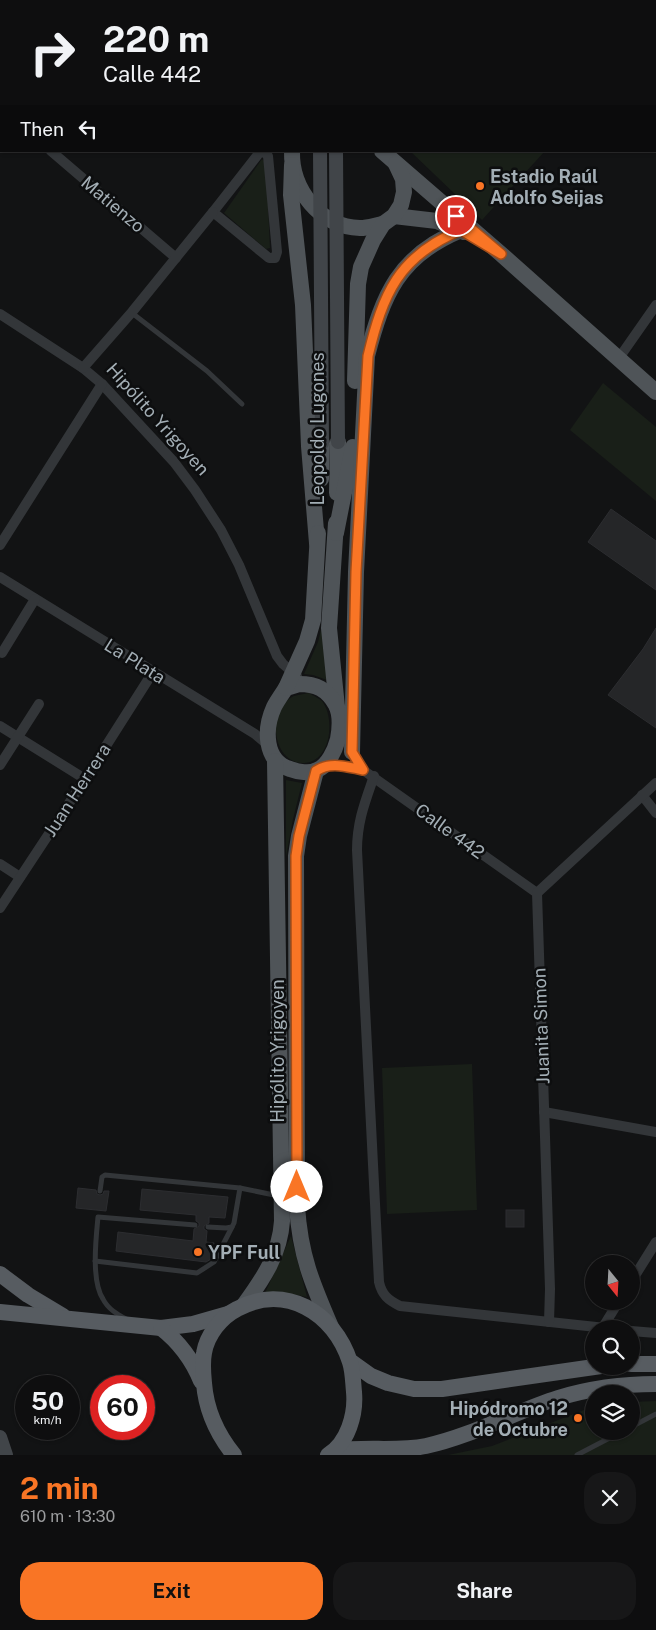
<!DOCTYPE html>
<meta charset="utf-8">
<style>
body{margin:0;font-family:"Public Sans",sans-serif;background:#171718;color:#f1f3f6;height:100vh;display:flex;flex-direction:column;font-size:19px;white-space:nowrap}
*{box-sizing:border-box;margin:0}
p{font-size:16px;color:#9b9c9e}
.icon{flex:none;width:28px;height:28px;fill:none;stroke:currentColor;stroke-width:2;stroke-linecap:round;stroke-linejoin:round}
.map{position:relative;height:1455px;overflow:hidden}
.panel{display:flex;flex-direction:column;background:#0e0e0f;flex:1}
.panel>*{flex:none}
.hud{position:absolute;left:0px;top:0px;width:656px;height:152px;box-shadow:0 1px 4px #0004,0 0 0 1px #2e2e2f;background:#0e0e0f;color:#f1f3f6;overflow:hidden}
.needle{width:32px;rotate:162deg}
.tools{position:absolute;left:585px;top:1255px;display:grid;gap:10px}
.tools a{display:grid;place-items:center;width:55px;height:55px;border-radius:50%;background:#0e0e0f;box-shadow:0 1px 4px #0004,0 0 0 1px #2e2e2f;font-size:25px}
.speed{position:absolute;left:15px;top:1375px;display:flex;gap:10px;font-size:25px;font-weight:700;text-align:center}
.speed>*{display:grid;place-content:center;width:65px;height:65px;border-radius:50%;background:#0e0e0f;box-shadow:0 1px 4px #0004,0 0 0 1px #2e2e2f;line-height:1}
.speed small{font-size:12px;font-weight:400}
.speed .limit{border:8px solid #d22;background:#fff;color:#111}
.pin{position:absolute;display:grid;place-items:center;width:42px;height:42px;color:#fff;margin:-21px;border:2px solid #fff;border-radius:50%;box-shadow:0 1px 5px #0007}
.me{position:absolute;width:55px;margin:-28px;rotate:0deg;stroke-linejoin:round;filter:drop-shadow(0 0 4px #0008)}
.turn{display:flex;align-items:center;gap:18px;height:105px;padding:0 20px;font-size:22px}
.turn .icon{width:65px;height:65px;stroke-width:2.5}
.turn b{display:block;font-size:35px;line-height:42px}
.then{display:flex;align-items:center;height:48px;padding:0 20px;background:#0003;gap:10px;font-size:19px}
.round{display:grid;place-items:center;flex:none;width:52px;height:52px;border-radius:20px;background:#171718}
.head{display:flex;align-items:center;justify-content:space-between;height:85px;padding:0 20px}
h1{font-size:30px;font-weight:700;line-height:38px;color:#f97525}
.action{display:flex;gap:10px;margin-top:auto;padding:10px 20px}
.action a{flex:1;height:58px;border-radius:20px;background:#f97525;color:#111;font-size:20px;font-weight:700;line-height:58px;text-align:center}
.action a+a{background:#171718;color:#f1f3f6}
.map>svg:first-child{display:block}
.green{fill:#191f18}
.building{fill:#252628;stroke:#2c2d30}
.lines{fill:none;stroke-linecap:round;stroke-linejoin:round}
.service{stroke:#333639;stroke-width:5}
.minor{stroke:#333639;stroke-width:10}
.secondary{stroke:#414549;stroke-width:14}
.primary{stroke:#4f5458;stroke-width:16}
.trunk{stroke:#575c61;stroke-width:16}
.secondary-bridge{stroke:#414549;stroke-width:14}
.route-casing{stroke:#a24c18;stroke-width:12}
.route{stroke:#f97525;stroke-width:9}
.poi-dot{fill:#f97525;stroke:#0d0e0f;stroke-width:2}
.labels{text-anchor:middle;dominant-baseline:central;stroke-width:5;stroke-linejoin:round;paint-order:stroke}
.poi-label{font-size:18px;font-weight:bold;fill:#a3aeb5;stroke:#0d0e0f;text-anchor:start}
.street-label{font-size:18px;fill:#a3aeb5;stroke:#0d0e0f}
</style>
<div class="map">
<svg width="656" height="1455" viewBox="0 0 656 1455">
<rect width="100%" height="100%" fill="#121314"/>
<!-- green -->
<g class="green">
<path d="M 367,0 L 617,0 L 367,1 Z"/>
<path d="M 410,151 L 545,151 L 482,220 Z"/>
<path d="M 262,159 L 266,163 L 270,248 L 266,249 L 224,213 Z"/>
<path d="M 603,383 L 656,427 L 656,501 L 570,430 Z"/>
<path d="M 323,621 L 327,680 L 313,675 L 304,674 L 318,642 Z"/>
<path d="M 309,693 C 313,696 319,698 322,701 C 336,719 331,764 302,763 C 271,761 267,708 294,696 C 298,695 304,694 309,693 Z"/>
<path d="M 286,780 L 302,783 L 293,819 L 286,857 Z"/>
<path d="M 472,1064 L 477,1210 L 387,1214 L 382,1068 Z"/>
<path d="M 291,1236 L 307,1297 L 286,1293 L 265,1293 Z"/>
<path d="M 656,1401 L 656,1455 L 448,1455 L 492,1446 L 594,1406 L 594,1431 L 631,1431 L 631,1402 Z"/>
</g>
<!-- building -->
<g class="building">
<path d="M 611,509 L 656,541 L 656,590 L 588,542 Z"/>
<path d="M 656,628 L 656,728 L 608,695 L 643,649 Z"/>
<path d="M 78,1188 L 96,1190 L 97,1194 L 100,1195 L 103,1194 L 104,1191 L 109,1191 L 106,1211 L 76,1208 Z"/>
<path d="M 142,1189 L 228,1197 L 225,1218 L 209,1217 L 209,1223 L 204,1226 L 204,1229 L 207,1231 L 206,1242 L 214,1243 L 211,1259 L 206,1262 L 116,1251 L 118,1232 L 193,1241 L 194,1229 L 199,1226 L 199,1223 L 196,1221 L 196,1215 L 140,1210 Z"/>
<rect x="506" y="1210" width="18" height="17"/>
</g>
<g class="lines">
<!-- service -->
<g class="service">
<path d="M 132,313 L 207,371 L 242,404"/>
<path d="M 100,1191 L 102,1177 L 105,1175 L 240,1188"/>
<path d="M 208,1227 L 226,1228 L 232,1227 L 234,1223 L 240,1188 L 279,1196"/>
<path d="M 95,1261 L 197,1273 L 214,1262 L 232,1227"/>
<path d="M 126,1319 C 117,1314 108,1309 103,1299 C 91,1281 96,1238 98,1217 L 195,1225"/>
<path d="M 631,1427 L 656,1414"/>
<path d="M 577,1455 L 623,1431"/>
</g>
<!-- minor -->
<g class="minor">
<path d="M 640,0 L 641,1"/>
<path d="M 34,1 L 35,0"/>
<path d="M 655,19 L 656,21"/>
<path d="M 0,45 L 1,43"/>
<path d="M 0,108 L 1,109"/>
<path d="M 51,151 L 176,258"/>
<path d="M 260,152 L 264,152 L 268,156 L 277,252 L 275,258 L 269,258 L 213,212 Z"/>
<path d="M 0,314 L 83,368 L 102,384 L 174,462 L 195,490 L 221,530 L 239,565 L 277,656 L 283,664 L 297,676"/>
<path d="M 619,358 L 656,305"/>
<path d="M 83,368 L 132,312 L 213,212"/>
<path d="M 0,545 L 102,384"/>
<path d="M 0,577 L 255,734 L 268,745"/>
<path d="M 2,653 L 35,599"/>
<path d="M 0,726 L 85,779"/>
<path d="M 0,765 L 39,704"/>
<path d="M 324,765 L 347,766 L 363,770 L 350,749"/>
<path d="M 363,770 L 537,893"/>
<path d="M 374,776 C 365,802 357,822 357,850 L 379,1282 C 382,1295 388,1300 400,1306 L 615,1329"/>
<path d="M 642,795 L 656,813"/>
<path d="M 0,864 L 20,877"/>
<path d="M 0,908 L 85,779 L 153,672"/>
<path d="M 544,1112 L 656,1132"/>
<path d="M 631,1282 L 656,1242"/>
<path d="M 549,1322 L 550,1289 L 537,893 L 656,783"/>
<path d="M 603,1327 L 619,1301"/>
<path d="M 631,1331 L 656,1333"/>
</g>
<!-- secondary -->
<g class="secondary">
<path d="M 319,0 L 319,1"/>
<path d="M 336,0 L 336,1"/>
<path d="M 0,1437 L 6,1455"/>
</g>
<!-- primary -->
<g class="primary">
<path d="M 190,0 L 192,1"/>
<path d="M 212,0 L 213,1"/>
<path d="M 356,0 L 356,1"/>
<path d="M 304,1 L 304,0"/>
<path d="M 292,151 C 291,189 320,227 360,228 C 368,228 376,225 383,224"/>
<path d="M 382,151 L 501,254 L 656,392"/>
<path d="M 292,165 L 291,195 L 303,305 L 309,446 L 317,543"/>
<path d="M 394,216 L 437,221 L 464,232"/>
<path d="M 355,381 L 358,284 L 361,267 L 373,240 L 383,224 L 394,216 L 401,205 L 404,192 L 403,179 L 396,164"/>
<path d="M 321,479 L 322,443"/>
<path d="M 337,493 L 338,442"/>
<path d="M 336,523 L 329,628 L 337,707"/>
<path d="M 336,533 L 353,447"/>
<path d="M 299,684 C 316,684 327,689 336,705 C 341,715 340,728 338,739 C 335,750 328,766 317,770 C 310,774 298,772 290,769 C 264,761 264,729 274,707 C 277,701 282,694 286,688 Z"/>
<path d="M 286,688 L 307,641 L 313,620 L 318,533"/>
<path d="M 352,752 L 356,572 L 367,356 C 383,295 398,256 461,230"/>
<path d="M 316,771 L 299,836 L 296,856 L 297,1206 C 300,1255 312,1283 331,1327"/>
<path d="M 244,1305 C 263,1279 280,1254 282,1221 L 275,761"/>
</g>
<!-- trunk -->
<g class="trunk">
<path d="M 0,1274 L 28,1295 L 63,1316"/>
<path d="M 0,1312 L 161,1328 L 193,1324 L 228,1314"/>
<path d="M 161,1328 C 179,1342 192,1359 201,1381"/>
<path d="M 350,1361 L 371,1376 L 388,1383 L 414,1389 L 442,1389 L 601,1366"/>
<path d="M 631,1364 L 656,1364"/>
<path d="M 335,1451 C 365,1446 396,1452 426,1446 C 472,1436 514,1412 558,1398 C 591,1388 622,1384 656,1384"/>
<path d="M 234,1455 C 217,1434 206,1410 204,1383 C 203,1373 202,1363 204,1353 C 207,1335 221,1317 237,1309 C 285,1283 334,1312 350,1362 C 353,1371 353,1382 354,1392 C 356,1414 348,1443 328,1455"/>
</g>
<!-- secondary-bridge -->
<g class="secondary-bridge">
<path d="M 320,151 L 322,443"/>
<path d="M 336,151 L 338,442"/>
</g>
</g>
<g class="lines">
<defs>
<path id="route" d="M 297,1187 L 296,856 L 299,836 L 316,771 C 330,761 347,767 363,770 L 352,752 L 356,572 L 368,356 C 383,294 398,256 461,230 L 501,254 L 456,216"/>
</defs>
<!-- route casing -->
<use href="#route" class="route-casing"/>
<!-- route -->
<use href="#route" class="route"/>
</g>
<!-- markers -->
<g class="poi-dot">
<circle cx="480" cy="186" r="5"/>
<circle cx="198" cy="1252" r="5"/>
<circle cx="578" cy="1418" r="5"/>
</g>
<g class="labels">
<!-- poi labels -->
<g class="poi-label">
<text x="490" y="176">Estadio Raúl<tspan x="490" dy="21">Adolfo Seijas</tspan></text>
<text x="208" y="1252">YPF Full</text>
<text x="568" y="1408" text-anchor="end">Hipódromo 12<tspan x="568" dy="21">de Octubre</tspan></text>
</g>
<!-- street labels -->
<g class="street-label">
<text transform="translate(113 204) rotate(40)">Matienzo</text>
<text transform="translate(158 419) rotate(48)">Hipólito Yrigoyen</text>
<text transform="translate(317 429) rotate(-90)">Leopoldo Lugones</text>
<text transform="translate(135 661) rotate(32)">La Plata</text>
<text transform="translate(77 790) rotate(-57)">Juan Herrera</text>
<text transform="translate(450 831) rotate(36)">Calle 442</text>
<text transform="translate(541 1026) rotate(-92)">Juanita Simon</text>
<text transform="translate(277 1051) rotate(-90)">Hipólito Yrigoyen</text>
</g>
</g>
</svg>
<div class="tools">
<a><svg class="needle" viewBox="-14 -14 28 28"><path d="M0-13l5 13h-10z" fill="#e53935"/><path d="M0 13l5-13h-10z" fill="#9b9c9e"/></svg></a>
<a><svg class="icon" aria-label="search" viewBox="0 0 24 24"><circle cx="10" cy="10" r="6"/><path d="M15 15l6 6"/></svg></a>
<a><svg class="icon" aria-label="layers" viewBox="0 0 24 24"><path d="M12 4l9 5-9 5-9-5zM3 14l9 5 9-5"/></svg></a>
</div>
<div class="speed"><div>50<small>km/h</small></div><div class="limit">60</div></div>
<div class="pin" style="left:456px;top:216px;background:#d93025"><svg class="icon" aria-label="arrive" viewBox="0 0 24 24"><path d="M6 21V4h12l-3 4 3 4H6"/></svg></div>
<svg class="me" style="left:297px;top:1187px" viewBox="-20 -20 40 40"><circle r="19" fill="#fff"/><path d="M0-13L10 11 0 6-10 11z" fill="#f97525"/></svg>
<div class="hud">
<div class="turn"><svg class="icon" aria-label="right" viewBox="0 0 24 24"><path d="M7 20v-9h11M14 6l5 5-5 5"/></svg><div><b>220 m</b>Calle 442</div></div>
<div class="then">Then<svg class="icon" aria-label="left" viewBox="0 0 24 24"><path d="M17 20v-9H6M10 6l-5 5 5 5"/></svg></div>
</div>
</div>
<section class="panel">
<div class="head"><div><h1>2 min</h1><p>610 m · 13:30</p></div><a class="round"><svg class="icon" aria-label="close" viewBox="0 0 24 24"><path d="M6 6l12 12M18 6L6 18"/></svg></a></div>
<div class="action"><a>Exit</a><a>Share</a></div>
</section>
